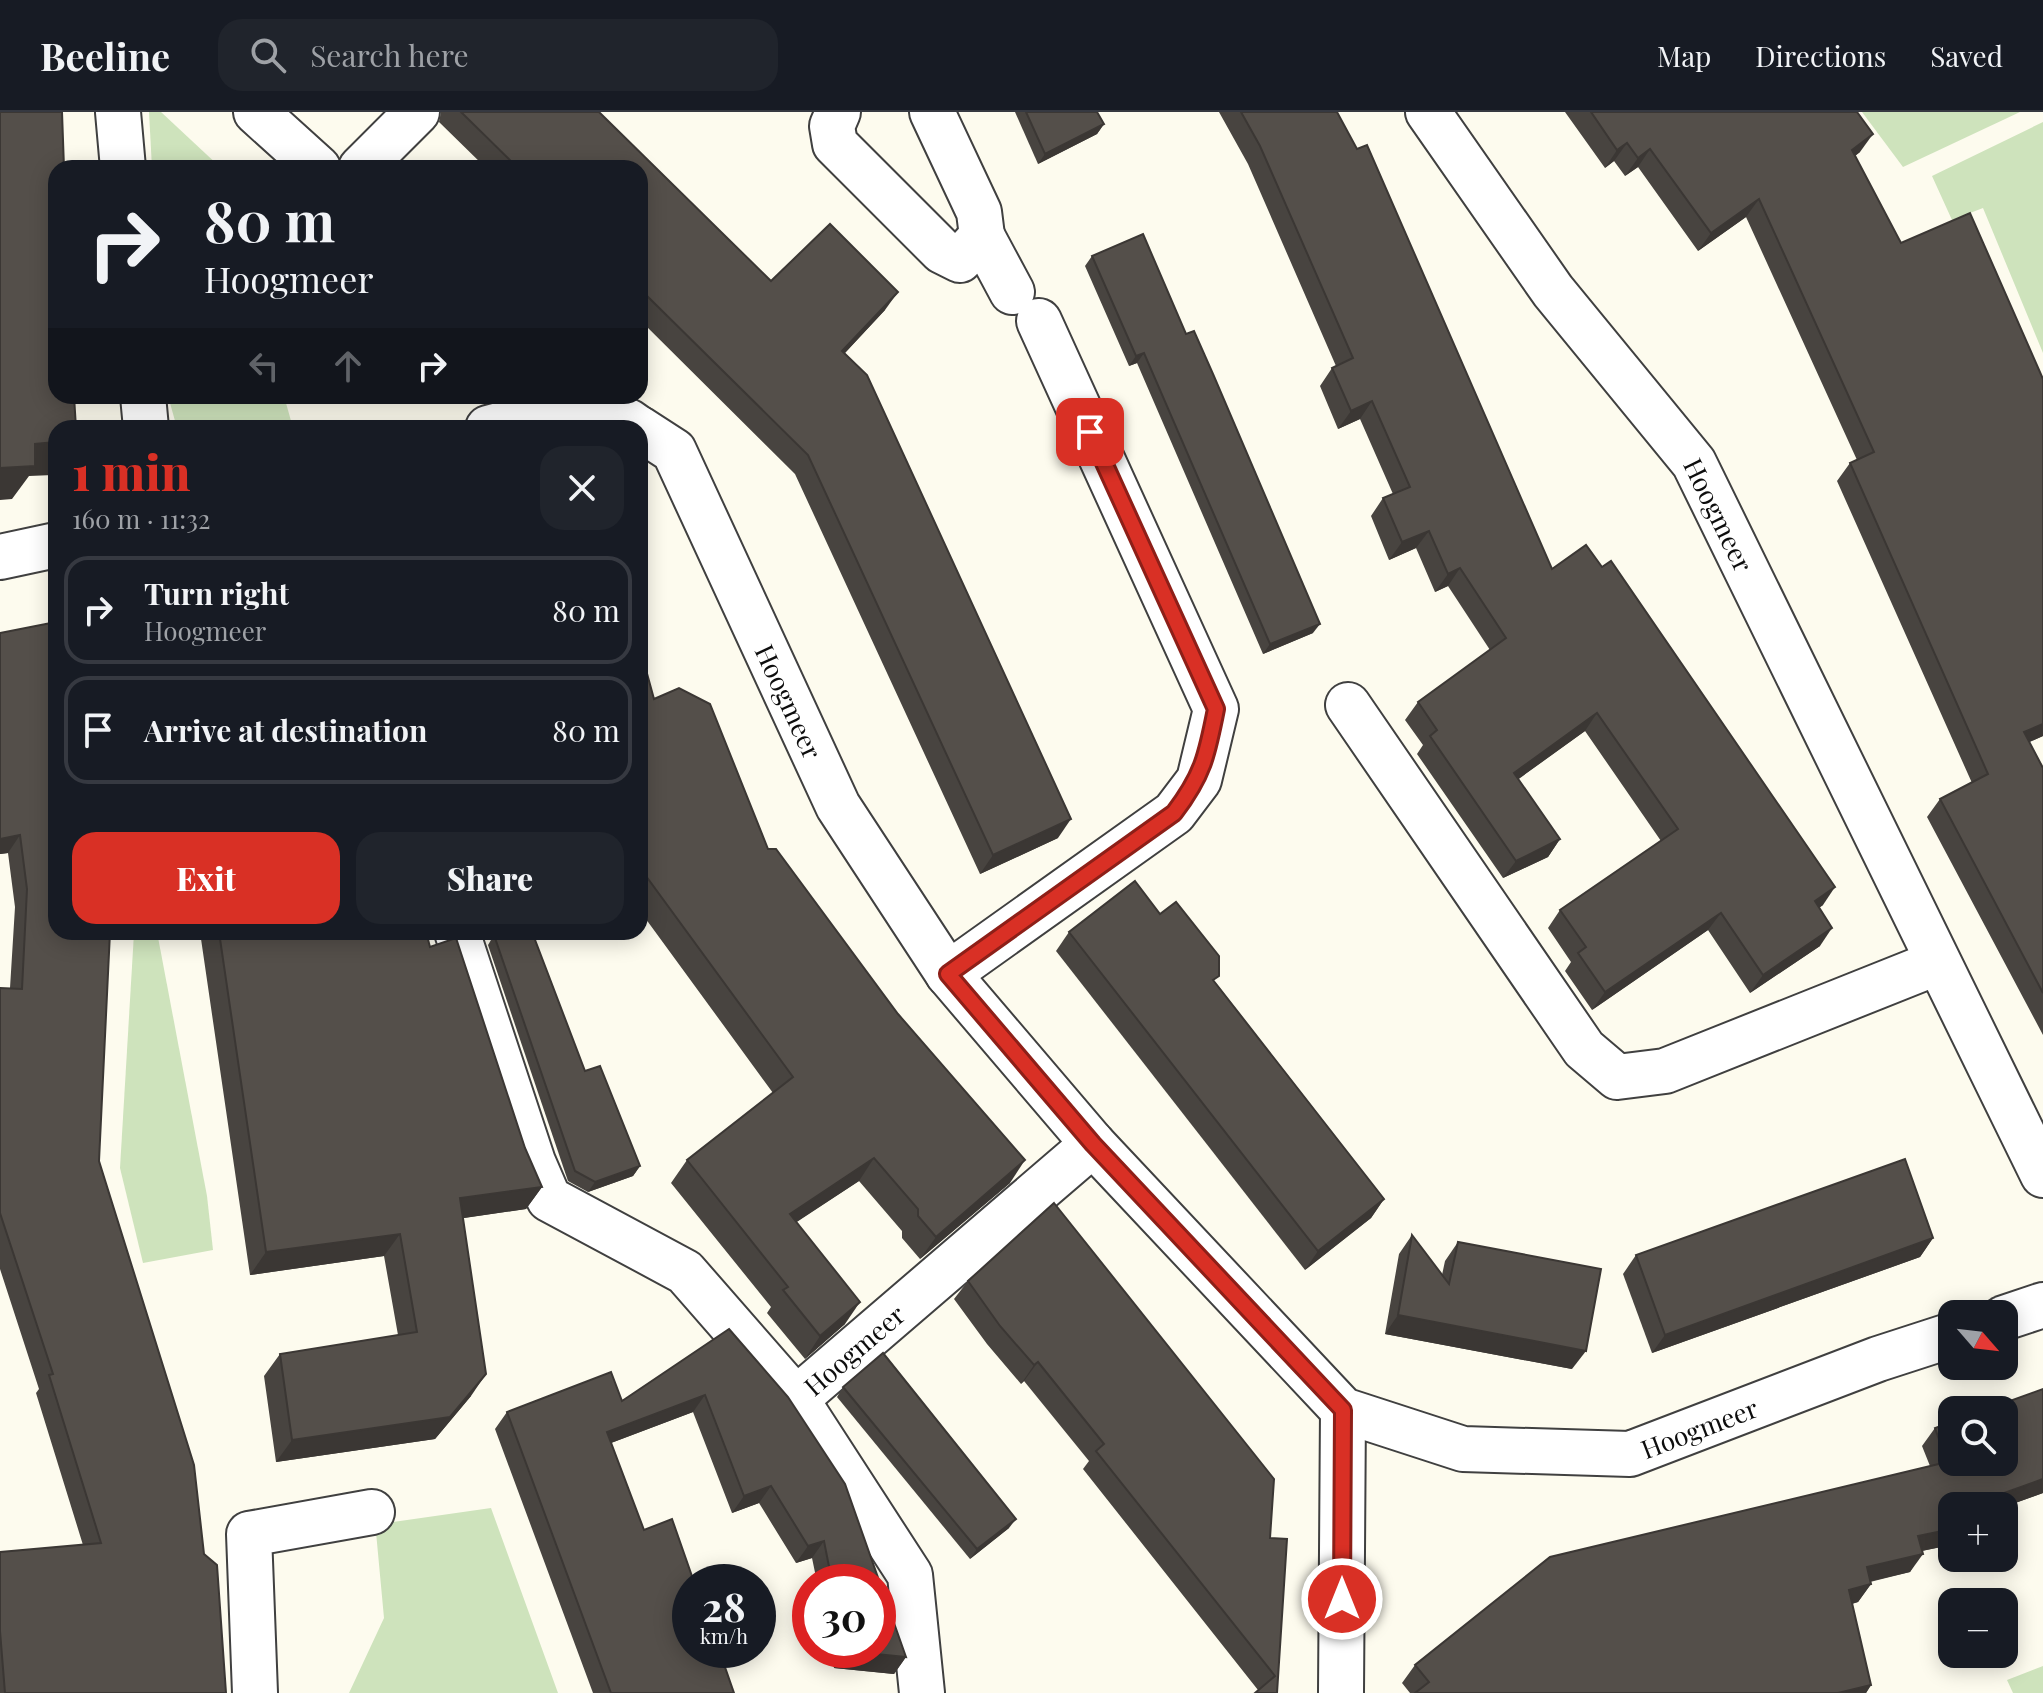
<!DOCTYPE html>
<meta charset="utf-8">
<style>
body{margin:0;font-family:"Playfair Display",serif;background:#20242c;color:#f1f3f6;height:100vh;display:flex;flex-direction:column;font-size:30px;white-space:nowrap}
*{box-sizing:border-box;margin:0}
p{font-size:26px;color:#9ea1a6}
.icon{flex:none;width:44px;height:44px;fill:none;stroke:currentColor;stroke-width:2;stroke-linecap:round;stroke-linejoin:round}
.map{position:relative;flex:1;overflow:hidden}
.side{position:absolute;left:48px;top:308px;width:600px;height:520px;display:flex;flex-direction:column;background:#171b24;border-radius:24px;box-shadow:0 4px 20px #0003}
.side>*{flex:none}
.hud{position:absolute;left:48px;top:48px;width:600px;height:244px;border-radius:24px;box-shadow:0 4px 20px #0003;background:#171b24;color:#f1f3f6;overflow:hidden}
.needle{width:52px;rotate:118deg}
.controls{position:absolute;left:1938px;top:1188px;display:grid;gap:16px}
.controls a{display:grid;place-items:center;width:80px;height:80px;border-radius:16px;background:#171b24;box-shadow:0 4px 20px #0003;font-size:40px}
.speed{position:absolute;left:672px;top:1452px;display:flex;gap:16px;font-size:40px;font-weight:700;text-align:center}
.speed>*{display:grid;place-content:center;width:104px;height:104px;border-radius:50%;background:#171b24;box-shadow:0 4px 20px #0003;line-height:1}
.speed small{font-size:20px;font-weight:400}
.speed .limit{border:12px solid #d22;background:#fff;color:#111}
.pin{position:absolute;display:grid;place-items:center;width:68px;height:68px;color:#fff;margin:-34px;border-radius:16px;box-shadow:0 4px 12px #0006}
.me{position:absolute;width:88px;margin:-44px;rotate:0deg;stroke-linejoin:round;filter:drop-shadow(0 0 6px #0008)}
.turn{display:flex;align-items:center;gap:28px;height:168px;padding:0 24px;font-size:36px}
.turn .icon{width:104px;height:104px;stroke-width:2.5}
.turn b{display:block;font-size:56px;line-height:68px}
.lanes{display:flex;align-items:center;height:76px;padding:0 24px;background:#0003;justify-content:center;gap:40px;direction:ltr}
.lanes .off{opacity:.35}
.round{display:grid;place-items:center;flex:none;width:84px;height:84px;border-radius:24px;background:#20242c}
.summary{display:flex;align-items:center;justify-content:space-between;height:136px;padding:0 24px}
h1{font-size:48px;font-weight:800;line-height:60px;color:#d93025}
.cta{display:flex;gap:16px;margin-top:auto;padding:16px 24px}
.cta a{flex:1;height:92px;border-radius:24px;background:#d93025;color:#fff;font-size:32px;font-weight:800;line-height:92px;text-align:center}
.cta a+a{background:#20242c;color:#f1f3f6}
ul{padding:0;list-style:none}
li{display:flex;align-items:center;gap:24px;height:108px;margin:0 16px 12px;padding:0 8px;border:4px solid #363941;border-radius:24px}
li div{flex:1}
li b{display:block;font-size:30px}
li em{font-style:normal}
header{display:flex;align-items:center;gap:48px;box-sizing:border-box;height:112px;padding:0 40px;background:#171b24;border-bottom:2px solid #363941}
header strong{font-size:38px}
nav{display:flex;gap:44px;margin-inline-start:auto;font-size:28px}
.search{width:560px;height:72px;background:#20242c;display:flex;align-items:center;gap:20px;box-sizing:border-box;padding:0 28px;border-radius:24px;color:#9ea1a6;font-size:30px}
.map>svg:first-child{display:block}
.green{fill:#cee3bc}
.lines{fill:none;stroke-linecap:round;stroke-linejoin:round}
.street-casing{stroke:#404040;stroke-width:48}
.street{stroke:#fff;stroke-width:44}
.wall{fill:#484440}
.shaded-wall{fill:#3b3734}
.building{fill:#544f4a;stroke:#3b3734;stroke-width:2}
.route-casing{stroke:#8d1f18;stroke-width:20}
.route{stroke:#d93025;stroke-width:14}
.labels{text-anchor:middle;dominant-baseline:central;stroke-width:8;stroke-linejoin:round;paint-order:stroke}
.street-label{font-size:26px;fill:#0d0d0d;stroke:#fff}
</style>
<header>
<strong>Beeline</strong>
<div class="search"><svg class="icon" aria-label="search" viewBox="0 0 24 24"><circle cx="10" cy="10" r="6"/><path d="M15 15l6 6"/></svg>Search here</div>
<nav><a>Map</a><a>Directions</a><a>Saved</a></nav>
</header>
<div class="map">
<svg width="2043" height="1581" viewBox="0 0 2043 1581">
<rect width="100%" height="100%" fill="#fdfbee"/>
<!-- green -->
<g class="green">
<path d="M 149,0 L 161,0 L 221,56 L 152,56 Z"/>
<path d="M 1862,0 L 2020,0 L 1903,55 Z"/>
<path d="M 2043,10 L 2043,241 L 1983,96 L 1952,108 L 1932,64 Z"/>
<path d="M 168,284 L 284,284 L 293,316 L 177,316 Z"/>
<path d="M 157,820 L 207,1084 L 213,1138 L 143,1151 L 120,1056 L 134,821 Z"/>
<path d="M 491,1396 L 558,1581 L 349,1581 L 384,1506 L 376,1420 L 379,1412 Z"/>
<path d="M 2043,1554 L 2043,1581 L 2013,1581 L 2007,1568 Z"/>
</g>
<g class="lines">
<defs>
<g id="street">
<path d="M 118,0 L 123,56"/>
<path d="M 256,0 L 318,56"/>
<path d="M 838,0 L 832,14 L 835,32 L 942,139 L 960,148 L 982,124 L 1012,180"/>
<path d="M 932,0 L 979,100 L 982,124"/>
<path id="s1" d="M 1428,0 L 1553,179 L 1694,351 L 2043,1063"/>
<path d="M 361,56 L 417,0"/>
<path d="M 143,284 L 146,316"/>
<path d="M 488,316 L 550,299 L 628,309 L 638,316"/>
<path id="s2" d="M 640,317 L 674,339 L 838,694 L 948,862 L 1093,1032 L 1343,1298 L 1463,1337 L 1630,1342 L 1878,1247 L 1952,1223"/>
<path d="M 0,445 L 56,433"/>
<path d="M 1348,593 L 1584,937 L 1617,965 L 1665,959 L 1936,851"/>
<path d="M 457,820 L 533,1050 L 549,1087 L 685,1160 L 796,1287 L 910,1463 L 922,1581"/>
<path d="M 948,862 L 1174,701 L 1199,668 L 1216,597 L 1039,209"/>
<path d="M 2004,1206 L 2043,1193"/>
<path id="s3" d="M 796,1287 L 1093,1032"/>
<path d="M 255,1581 L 249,1422 L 372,1400"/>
<path d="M 1341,1581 L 1343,1298"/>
</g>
</defs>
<!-- street casing -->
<use href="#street" class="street-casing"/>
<!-- street -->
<use href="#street" class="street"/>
</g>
<!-- wall -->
<g class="wall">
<path d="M 441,0 L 599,0 L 771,169 L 885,198 L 844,242 L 1058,726 L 980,762 L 795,362 L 640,208 L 640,56 L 486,56 L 439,10 Z"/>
<path d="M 1015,0 L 1097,0 L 1104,12 L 1097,22 L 1038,52 Z"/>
<path d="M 1219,0 L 1337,0 L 1552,457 L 1823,793 L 1819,796 L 1820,834 L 1750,881 L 1708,818 L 1592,898 L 1565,859 L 1571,850 L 1548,816 L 1560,798 L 1661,729 L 1585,619 L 1518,667 L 1560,727 L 1548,745 L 1503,766 L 1417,642 L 1423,633 L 1405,608 L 1418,590 L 1490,538 L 1448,474 L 1435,480 L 1416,436 L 1389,448 L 1371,404 L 1383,386 L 1393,382 L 1360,307 L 1338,317 L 1320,274 L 1332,256 L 1336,254 L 1248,52 Z"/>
<path d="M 1565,0 L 1857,0 L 1860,40 L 1855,44 L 1901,131 L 2043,267 L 2043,624 L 2029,630 L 2043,656 L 2043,923 L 1927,705 L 1940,687 L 1972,671 L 1837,369 L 1850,351 L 1857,348 L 1746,105 L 1698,139 L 1638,55 L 1625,64 L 1614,49 L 1605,56 Z"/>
<path d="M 1092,144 L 1313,521 L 1263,542 L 1137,251 L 1129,254 L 1085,154 Z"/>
<path d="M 0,521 L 99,1049 L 204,1442 L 226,1581 L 0,1581 L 0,1440 L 83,1433 L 36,1281 L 39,1277 L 0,1157 L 0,876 L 10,876 L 15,795 L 8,741 L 0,742 Z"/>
<path d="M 640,536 L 654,587 L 768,737 L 1010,1071 L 920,1147 L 902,1126 L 902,1119 L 859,1069 L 796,1110 L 845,1212 L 805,1247 L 767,1201 L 771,1195 L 671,1071 L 687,1048 L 773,981 L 640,799 Z"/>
<path d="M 200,820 L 426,820 L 430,835 L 525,1036 L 542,1075 L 526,1097 L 463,1106 L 471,1284 L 435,1327 L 276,1350 L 264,1264 L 280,1242 L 398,1223 L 384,1144 L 250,1163 Z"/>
<path d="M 1069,820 L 1215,870 L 1384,1087 L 1371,1106 L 1305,1158 L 1056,839 Z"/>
<path d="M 494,823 L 585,959 L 640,1054 L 633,1064 L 588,1080 L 568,1069 L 488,833 Z"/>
<path d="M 1412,1123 L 1442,1163 L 1445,1149 L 1458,1130 L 1572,1257 L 1385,1222 L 1399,1142 Z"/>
<path d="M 1933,1126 L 1920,1145 L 1652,1241 L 1623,1162 L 1636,1143 Z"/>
<path d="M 968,1169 L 1270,1426 L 1277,1581 L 1258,1578 L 1083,1357 L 1089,1349 L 1024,1269 L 1021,1272 L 987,1232 L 954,1187 Z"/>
<path d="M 729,1217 L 788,1285 L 845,1372 L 906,1545 L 894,1562 L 834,1556 L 830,1538 L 878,1538 L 878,1470 L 817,1470 L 812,1446 L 796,1451 L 759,1391 L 732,1401 L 693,1300 L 611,1331 L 644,1418 L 672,1407 L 694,1470 L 690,1470 L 690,1538 L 719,1538 L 734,1581 L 593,1581 L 495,1317 L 507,1300 L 611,1260 L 622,1289 Z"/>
<path d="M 843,1275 L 1009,1416 L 970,1447 L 837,1285 Z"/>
<path d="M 1935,1316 L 2043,1381 L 2004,1395 L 1952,1394 L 1941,1435 L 1922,1439 L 1910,1460 L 1870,1470 L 1871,1472 L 1858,1490 L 1852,1492 L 1871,1573 L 1866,1581 L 1410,1581 L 1402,1571 L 1415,1553 L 1930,1354 L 1922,1334 Z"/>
</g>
<!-- shaded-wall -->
<g class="shaded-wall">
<path d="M 1104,12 L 1097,22 L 1038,52 L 1045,42 Z"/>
<path d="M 1873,22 L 1860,40 L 1839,56 L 1852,38 Z"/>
<path d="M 1627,31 L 1614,49 L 1605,56 L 1617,38 Z"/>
<path d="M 1650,37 L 1638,55 L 1625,64 L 1638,46 Z"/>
<path d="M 1759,87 L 1746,105 L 1698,139 L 1711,121 Z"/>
<path d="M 898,180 L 885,198 L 829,258 L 842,239 Z"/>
<path d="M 1144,241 L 1137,251 L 1129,254 L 1136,244 Z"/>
<path d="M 1372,289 L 1360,307 L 1338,317 L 1351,299 Z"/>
<path d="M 56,330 L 56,359 L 53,363 L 29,364 L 12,387 L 0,388 L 0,356 L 35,332 Z"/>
<path d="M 1429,419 L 1416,436 L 1389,448 L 1402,430 Z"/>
<path d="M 1460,456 L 1448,474 L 1435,480 L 1448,462 Z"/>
<path d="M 1320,512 L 1313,521 L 1263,542 L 1270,532 Z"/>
<path d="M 1597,601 L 1585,619 L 1502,679 L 1514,661 Z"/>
<path d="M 2043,612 L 2043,624 L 2012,638 L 2024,620 Z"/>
<path d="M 1071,707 L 1058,726 L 980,762 L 993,743 Z"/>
<path d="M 20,723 L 8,741 L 0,742 L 0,727 Z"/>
<path d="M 1560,727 L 1548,745 L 1503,766 L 1516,749 Z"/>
<path d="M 1835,775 L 1823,793 L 1802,807 L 1815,789 Z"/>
<path d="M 1721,801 L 1708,818 L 1592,898 L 1605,880 Z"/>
<path d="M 1832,816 L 1820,834 L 1750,881 L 1763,863 Z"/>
<path d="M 874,1046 L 859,1069 L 774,1125 L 790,1102 Z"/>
<path d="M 1025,1048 L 1010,1071 L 920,1147 L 936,1125 Z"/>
<path d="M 640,1054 L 633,1064 L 588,1080 L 595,1070 Z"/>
<path d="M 542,1075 L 526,1097 L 444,1109 L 460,1086 Z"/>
<path d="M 1384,1087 L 1371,1106 L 1305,1158 L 1318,1139 Z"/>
<path d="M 400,1122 L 384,1144 L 250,1163 L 266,1140 Z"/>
<path d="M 1933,1126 L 1920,1145 L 1652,1241 L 1665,1223 Z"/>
<path d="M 860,1190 L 845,1212 L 805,1247 L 820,1224 Z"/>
<path d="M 1398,1203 L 1586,1239 L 1572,1257 L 1385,1222 Z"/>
<path d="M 1038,1250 L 1024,1269 L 1021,1272 L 1034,1253 Z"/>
<path d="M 486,1262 L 471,1284 L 435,1327 L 276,1350 L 292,1328 Z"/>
<path d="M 705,1283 L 693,1300 L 595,1337 L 607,1320 Z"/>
<path d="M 2043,1367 L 2043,1381 L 2004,1395 L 1968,1394 Z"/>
<path d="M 771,1374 L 759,1391 L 732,1401 L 744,1384 Z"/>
<path d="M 1016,1407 L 1009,1416 L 970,1447 L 977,1437 Z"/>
<path d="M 1952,1417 L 1952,1419 L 1941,1435 L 1906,1442 L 1918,1424 Z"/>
<path d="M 824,1429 L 812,1446 L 796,1451 L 808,1434 Z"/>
<path d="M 1923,1442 L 1910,1460 L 1854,1473 L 1867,1455 Z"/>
<path d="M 1871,1472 L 1858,1490 L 1836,1496 L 1849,1478 Z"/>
<path d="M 845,1539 L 906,1545 L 894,1562 L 834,1556 Z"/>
<path d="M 1871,1573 L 1866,1581 L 1838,1581 Z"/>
</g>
<!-- building -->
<g class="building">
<path d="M 0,0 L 62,0 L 64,56 L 56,56 L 56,284 L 74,284 L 76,316 L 56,316 L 56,330 L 35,332 L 35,354 L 0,356 Z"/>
<path d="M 461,0 L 599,0 L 771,169 L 830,112 L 898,180 L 842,239 L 867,263 L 1071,707 L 993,743 L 808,343 L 640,177 L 640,56 L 518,56 Z"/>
<path d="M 1026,0 L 1097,0 L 1104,12 L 1045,42 Z"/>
<path d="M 1241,0 L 1337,0 L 1357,37 L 1367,33 L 1552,457 L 1586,433 L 1602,455 L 1611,449 L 1835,775 L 1815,789 L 1832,816 L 1763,863 L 1721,801 L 1605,880 L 1578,841 L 1586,835 L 1560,798 L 1678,717 L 1597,601 L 1514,661 L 1560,727 L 1516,749 L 1430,624 L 1437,618 L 1418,590 L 1506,526 L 1460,456 L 1448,462 L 1429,419 L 1402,430 L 1383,386 L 1410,375 L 1372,289 L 1351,299 L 1332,256 L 1353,246 L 1260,34 Z"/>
<path d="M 1591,0 L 1857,0 L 1873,22 L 1852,38 L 1901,131 L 1970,101 L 2043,267 L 2043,612 L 2024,620 L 2043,656 L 2043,881 L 1940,687 L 1988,662 L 1850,351 L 1874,340 L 1759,87 L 1711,121 L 1650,37 L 1638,46 L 1627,31 L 1617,38 Z"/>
<path d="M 1143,122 L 1186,222 L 1194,219 L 1213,262 L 1320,512 L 1270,532 L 1144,241 L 1136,244 L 1092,144 Z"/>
<path d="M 56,510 L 56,820 L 110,820 L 99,1049 L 194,1353 L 204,1442 L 217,1453 L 226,1581 L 5,1581 L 0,1519 L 0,1440 L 101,1431 L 49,1263 L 53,1262 L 0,1101 L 0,876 L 22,877 L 27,777 L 20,723 L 0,727 L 0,521 Z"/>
<path d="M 640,536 L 654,587 L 679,576 L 710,592 L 768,737 L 776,737 L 898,902 L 1025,1048 L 936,1125 L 918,1104 L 918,1097 L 874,1046 L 790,1102 L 860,1190 L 820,1224 L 783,1178 L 788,1175 L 687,1048 L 793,965 L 646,764 L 640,749 Z"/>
<path d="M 1135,769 L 1160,802 L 1176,790 L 1219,844 L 1219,864 L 1213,868 L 1384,1087 L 1318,1139 L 1069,820 Z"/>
<path d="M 219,820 L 426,820 L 430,835 L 456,826 L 525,1036 L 542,1075 L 460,1086 L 486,1262 L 450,1305 L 292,1328 L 280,1242 L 417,1220 L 400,1122 L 266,1140 Z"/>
<path d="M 504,820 L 532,820 L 585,959 L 600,954 L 640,1054 L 595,1070 L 575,1059 L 494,823 Z"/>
<path d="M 1905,1047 L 1933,1126 L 1665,1223 L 1636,1143 Z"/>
<path d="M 1054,1091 L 1274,1367 L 1270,1426 L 1287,1427 L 1277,1581 L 1255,1581 L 1275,1564 L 1096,1339 L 1104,1332 L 1038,1250 L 1034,1253 L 1000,1214 L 968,1169 Z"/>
<path d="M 1412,1123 L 1449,1172 L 1458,1130 L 1601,1157 L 1586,1239 L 1398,1203 Z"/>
<path d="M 729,1217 L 788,1285 L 845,1372 L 906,1545 L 845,1539 L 845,1538 L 878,1538 L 878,1470 L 832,1470 L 824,1429 L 808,1434 L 771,1374 L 744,1384 L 705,1283 L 607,1320 L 644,1418 L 672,1407 L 694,1470 L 690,1470 L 690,1538 L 719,1538 L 734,1581 L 611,1581 L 507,1300 L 611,1260 L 622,1289 Z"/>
<path d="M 883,1241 L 1016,1407 L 977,1437 L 843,1275 Z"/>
<path d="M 2043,1277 L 2043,1367 L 1968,1394 L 1952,1394 L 1952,1400 L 1949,1401 L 1952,1411 L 1952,1417 L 1918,1424 L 1923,1442 L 1867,1455 L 1871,1472 L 1849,1478 L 1871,1573 L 1838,1581 L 1415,1581 L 1429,1570 L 1415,1553 L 1550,1445 L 1947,1350 L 1935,1316 L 1952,1310 L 1952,1350 L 2004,1350 L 2004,1298 L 1985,1298 Z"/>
</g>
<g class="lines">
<defs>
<path id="route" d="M 1090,320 L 1216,597 C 1207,643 1203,663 1174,701 L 948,862 L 1093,1032 L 1343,1298 L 1342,1487"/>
</defs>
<!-- route casing -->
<use href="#route" class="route-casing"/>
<!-- route -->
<use href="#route" class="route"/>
</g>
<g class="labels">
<!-- street labels -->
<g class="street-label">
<text stroke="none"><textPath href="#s1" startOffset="498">Hoogmeer</textPath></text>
<text stroke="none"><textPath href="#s2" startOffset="316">Hoogmeer</textPath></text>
<text stroke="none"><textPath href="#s3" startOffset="76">Hoogmeer</textPath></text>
<text stroke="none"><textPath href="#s2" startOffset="1588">Hoogmeer</textPath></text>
</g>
</g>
</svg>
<div class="controls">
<a><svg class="needle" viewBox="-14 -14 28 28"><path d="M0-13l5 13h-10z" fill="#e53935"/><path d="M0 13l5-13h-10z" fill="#9ea1a6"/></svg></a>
<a><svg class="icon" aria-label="search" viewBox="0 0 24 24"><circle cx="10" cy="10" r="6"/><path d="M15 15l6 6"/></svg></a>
<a>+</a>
<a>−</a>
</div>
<div class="speed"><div>28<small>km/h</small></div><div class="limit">30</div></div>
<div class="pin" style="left:1090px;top:320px;background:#d93025"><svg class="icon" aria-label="arrive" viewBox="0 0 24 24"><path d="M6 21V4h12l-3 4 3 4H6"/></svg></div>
<svg class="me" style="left:1342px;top:1487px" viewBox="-20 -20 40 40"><circle r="17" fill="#d93025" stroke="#fff" stroke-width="3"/><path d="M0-11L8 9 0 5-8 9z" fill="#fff"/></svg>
<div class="hud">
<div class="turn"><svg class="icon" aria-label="right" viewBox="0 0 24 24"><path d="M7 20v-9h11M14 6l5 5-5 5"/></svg><div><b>80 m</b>Hoogmeer</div></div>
<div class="lanes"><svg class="icon off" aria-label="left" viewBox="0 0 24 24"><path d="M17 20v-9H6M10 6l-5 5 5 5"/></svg><svg class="icon off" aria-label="ahead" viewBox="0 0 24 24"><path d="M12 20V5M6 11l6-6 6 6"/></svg><svg class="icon" aria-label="right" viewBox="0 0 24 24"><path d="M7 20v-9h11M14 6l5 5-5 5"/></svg></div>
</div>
<section class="side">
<div class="summary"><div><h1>1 min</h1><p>160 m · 11:32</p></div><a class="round"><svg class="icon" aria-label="close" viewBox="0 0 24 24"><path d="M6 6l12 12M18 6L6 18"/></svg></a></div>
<ul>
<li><svg class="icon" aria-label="right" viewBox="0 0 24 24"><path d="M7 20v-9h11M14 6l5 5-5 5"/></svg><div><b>Turn right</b><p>Hoogmeer</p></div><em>80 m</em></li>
<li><svg class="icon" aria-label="arrive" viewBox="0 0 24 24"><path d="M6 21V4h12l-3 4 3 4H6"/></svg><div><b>Arrive at destination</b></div><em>80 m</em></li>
</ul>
<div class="cta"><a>Exit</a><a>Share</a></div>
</section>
</div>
